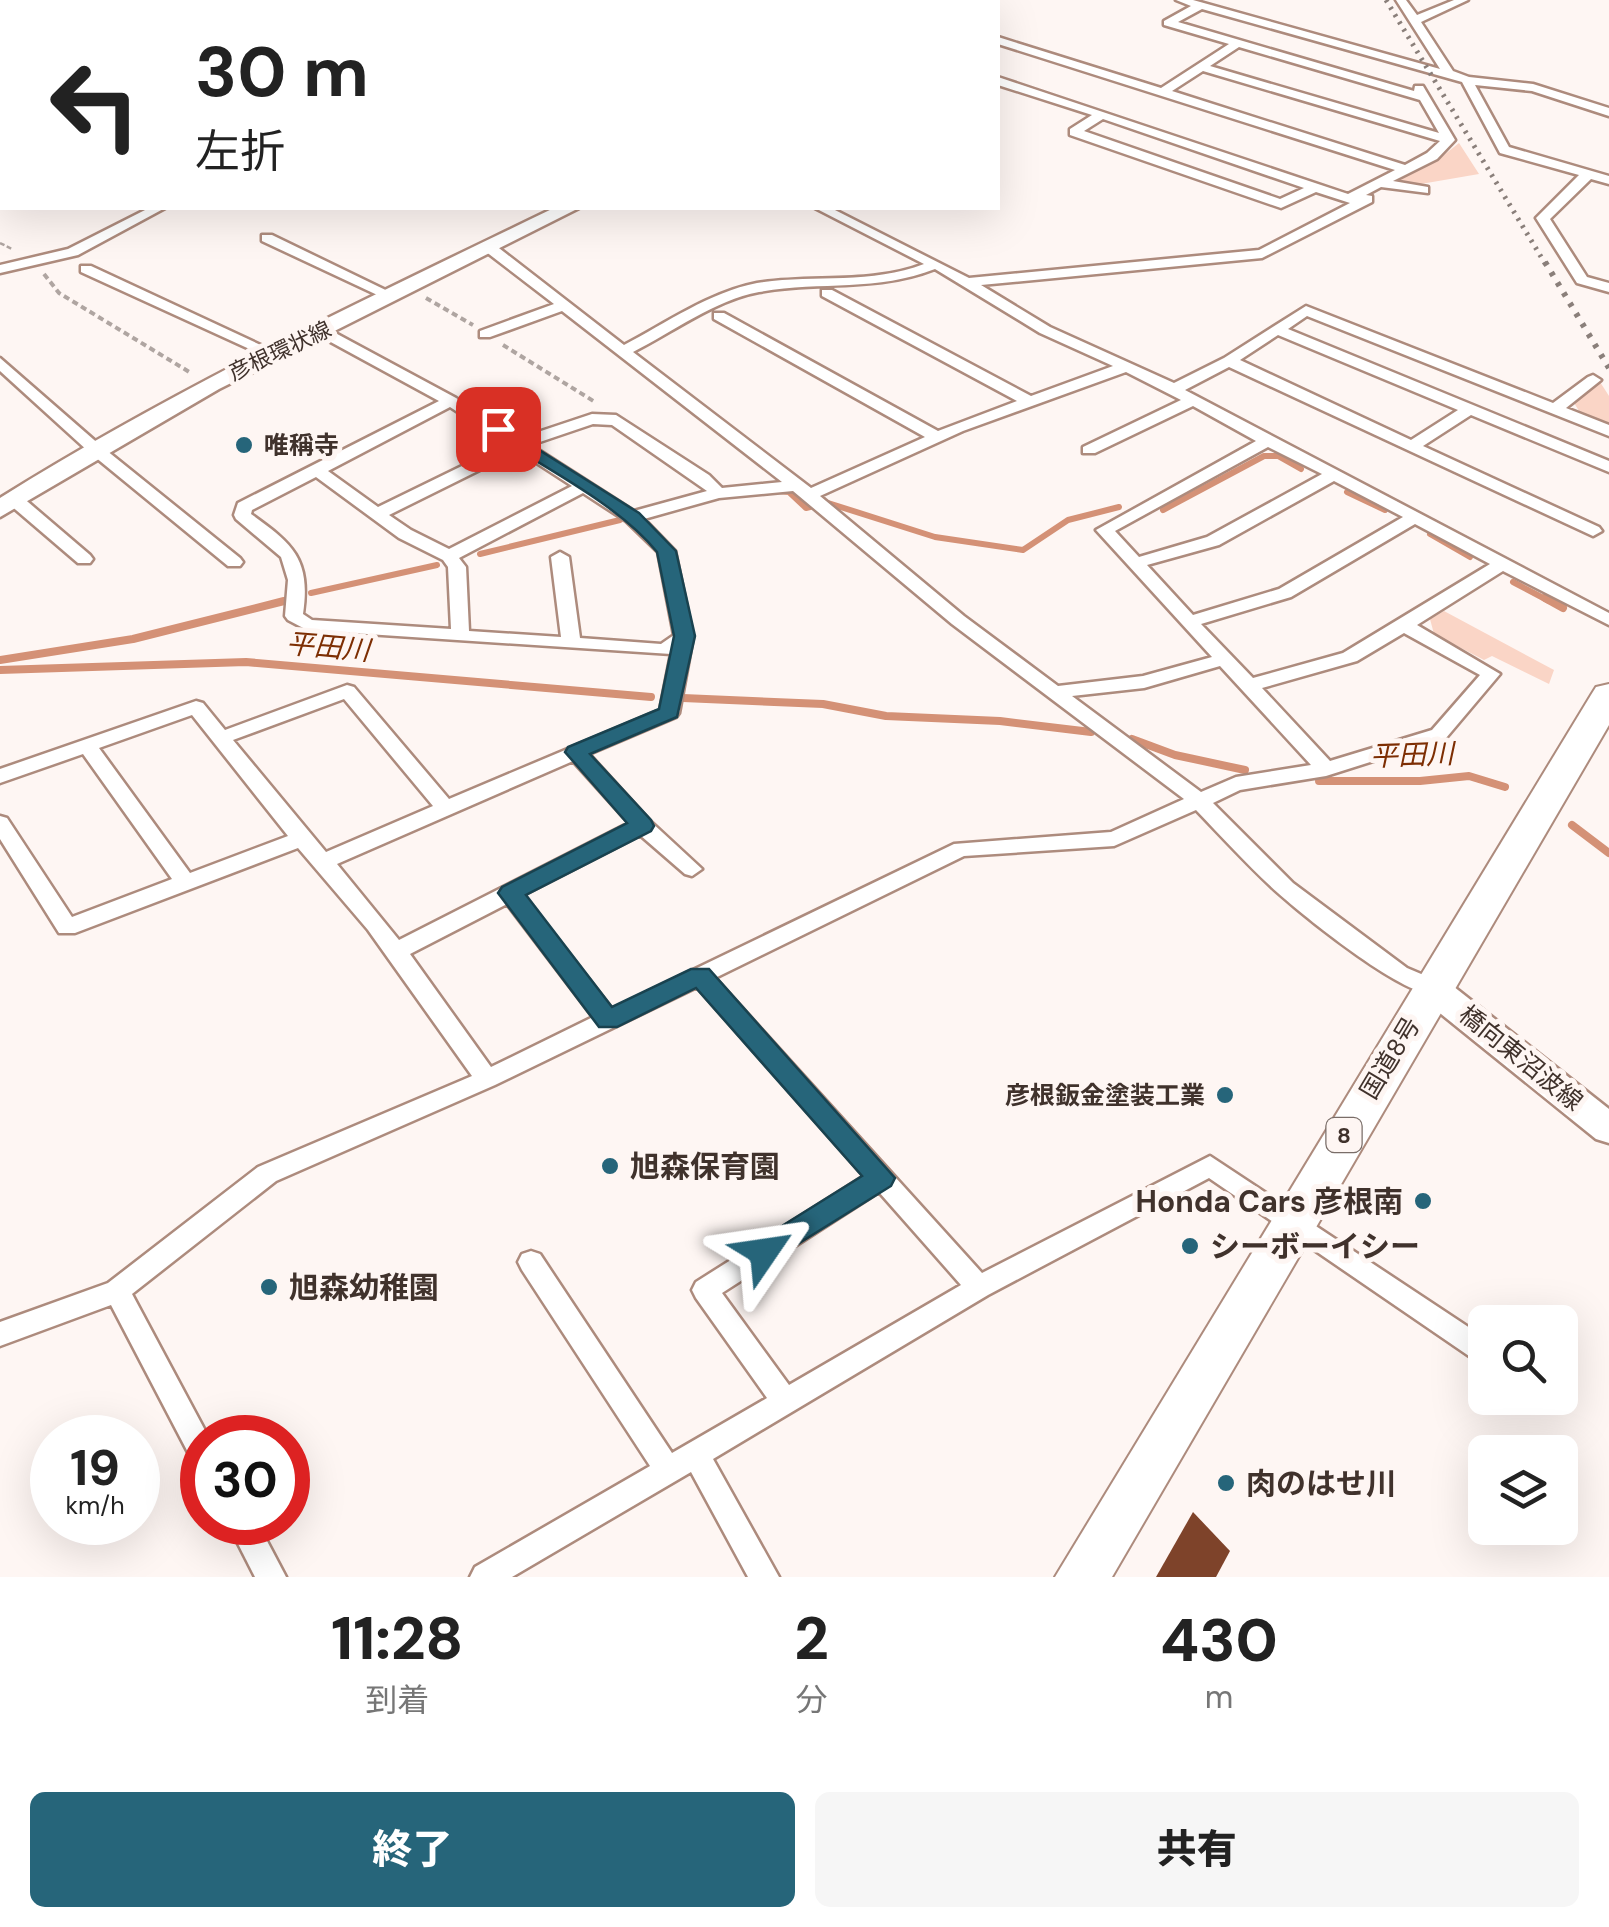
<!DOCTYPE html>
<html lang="ja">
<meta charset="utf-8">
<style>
body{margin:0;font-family:"DM Sans","Noto Sans JP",sans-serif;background:#f6f6f6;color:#222;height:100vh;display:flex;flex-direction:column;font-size:38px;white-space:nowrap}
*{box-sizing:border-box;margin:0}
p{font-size:32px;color:#767676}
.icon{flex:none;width:55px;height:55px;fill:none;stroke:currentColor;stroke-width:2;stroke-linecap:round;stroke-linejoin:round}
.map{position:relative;height:1577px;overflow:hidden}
.panel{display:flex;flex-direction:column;background:#fff;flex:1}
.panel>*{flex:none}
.hud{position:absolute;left:0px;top:0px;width:1000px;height:210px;box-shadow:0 10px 40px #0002;background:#fff;color:#222;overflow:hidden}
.buttons{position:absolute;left:1468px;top:1305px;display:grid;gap:20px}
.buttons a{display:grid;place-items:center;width:110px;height:110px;border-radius:15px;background:#fff;box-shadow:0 10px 40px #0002;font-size:50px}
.speed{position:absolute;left:30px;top:1415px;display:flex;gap:20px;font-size:50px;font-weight:700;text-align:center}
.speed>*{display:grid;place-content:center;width:130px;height:130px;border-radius:50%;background:#fff;box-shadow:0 10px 40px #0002;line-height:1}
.speed small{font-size:25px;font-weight:400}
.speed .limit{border:15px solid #d22;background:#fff;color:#111}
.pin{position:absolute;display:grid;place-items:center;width:85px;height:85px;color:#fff;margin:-42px;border-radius:20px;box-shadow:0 5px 15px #0006}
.me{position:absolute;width:110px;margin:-55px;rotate:58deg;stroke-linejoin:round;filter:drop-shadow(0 0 8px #0008)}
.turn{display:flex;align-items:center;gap:35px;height:210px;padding:0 30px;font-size:45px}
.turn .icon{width:130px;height:130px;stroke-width:2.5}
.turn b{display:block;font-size:70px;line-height:85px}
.eta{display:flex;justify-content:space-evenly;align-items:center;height:170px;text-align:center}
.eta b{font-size:60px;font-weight:800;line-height:70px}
.action{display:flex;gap:20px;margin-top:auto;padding:20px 30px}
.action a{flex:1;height:115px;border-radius:15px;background:#26657a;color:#fff;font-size:40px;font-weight:800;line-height:115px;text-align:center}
.action a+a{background:#f6f6f6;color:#222}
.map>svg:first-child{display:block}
.green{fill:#fad5c6}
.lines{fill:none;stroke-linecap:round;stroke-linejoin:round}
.stream-far1{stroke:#d49176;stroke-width:6}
.stream{stroke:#d49176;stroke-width:8}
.building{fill:#7e432a}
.street-casing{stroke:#ad8b7d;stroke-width:5}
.secondary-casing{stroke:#ad8b7d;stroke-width:5}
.highway-casing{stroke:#ad8b7d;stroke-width:4}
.path-far1{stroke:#afa5a1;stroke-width:2.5;stroke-dasharray:5 2.5;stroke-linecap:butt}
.path{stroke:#afa5a1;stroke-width:4;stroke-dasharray:6 4;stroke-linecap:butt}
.street{fill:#fff;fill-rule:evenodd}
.secondary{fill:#fff;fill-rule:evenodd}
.highway{fill:#fff;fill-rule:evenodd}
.rail-far1{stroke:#8a7f7a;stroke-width:5;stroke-dasharray:2.5 6;stroke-linecap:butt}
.rail{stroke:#8a7f7a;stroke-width:6;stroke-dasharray:4 8;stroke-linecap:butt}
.route{fill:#26657a;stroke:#19424f;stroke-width:2.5}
.poi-dot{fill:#26657a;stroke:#fef6f3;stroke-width:4}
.labels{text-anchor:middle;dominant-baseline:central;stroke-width:10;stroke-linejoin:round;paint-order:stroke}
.far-street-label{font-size:22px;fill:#40322c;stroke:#fef6f3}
.shield{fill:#fef6f3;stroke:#796d68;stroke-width:2.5}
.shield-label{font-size:22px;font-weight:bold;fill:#40322c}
.poi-label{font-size:25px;font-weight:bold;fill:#40322c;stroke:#fef6f3;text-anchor:start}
.street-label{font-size:25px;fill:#40322c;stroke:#fef6f3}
.water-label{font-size:28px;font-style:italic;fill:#7d2e03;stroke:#fef6f3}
.near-poi-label{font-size:30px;font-weight:bold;fill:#40322c;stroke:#fef6f3;text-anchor:start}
</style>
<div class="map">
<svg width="1609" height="1577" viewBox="0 0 1609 1577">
<rect width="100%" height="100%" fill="#fef6f3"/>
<!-- green -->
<g class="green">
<path d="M 1459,143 L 1479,174 L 1415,185 L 1391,182 L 1439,159 Z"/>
<path d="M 1600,382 L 1609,396 L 1609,425 L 1581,414 L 1574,403 Z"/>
<path d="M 1444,611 L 1554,670 L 1549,684 L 1492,656 L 1484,660 L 1434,634 L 1430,619 Z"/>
</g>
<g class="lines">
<!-- stream-far1 -->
<g class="stream-far1">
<path d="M 778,491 L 789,492 L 806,508 L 810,507"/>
<path d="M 1347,492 L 1385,510"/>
<path d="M 825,502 L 935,537 L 1023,550 L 1068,520 L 1119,507"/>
<path d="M 1163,510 L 1264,456 L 1278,456 L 1301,469"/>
<path d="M 1430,534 L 1470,557"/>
<path d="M 480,554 L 620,520"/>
<path d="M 1513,582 L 1549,601"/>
<path d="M 311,593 L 437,565"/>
</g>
<!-- stream -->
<g class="stream">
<path d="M 1545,598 L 1563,608"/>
<path d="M 0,660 L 133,639 L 284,601"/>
<path d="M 0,670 L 246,662 L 651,697"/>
<path d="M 683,698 L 823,704 L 886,716 L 1000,721 L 1091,732"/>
<path d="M 1132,739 L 1175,755 L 1245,770"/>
<path d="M 1319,781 L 1420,781 L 1469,776 L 1505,787"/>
<path d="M 1572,825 L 1609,853"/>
</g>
</g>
<!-- building -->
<path class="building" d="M 1193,1512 L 1230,1551 L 1216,1577 L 1156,1577 Z"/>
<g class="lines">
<defs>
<g id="street">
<path d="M 1176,0 L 1193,0 L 1440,69 L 1396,0 L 1406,0 L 1417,15 L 1454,0 L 1468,0 L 1421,22 L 1453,71 L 1469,77 L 1533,84 L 1609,108 L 1609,116 L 1532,91 L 1475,85 L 1509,147 L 1609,176 L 1609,184 L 1591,179 L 1550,219 L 1587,277 L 1609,283 L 1609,292 L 1577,283 L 1536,218 L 1579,175 L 1500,153 L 1462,82 L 1202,9 L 1178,22 L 1414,91 L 1415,86 L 1423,86 L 1455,140 L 1437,159 L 1393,181 L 1428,187 L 1428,193 L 1381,187 L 1366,195 L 1372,196 L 1372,202 L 1262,258 L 981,285 L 1050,327 L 1174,383 L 1224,358 L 1306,306 L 1553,403 L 1588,377 L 1593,375 L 1601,380 L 1566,408 L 1609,425 L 1609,436 L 1307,316 L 1288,329 L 1609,461 L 1609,472 L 1471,415 L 1423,446 L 1599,527 L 1602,531 L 1593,536 L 1229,367 L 1185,390 L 1609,613 L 1609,625 L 1503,571 L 1417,625 L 1500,674 L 1446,738 L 1326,776 L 1240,790 L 1213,803 L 1293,883 L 1407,968 L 1440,982 L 1443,988 L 1440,994 C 1410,1003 1304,916 1278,893 C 1249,867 1223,838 1196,810 L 1114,846 L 964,856 L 715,978 L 982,1273 L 1210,1156 L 1485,1338 L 1485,1357 L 1478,1360 L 1469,1356 L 1209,1178 L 988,1295 L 713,1459 L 779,1577 L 748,1577 L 691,1472 L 512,1577 L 470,1577 L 475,1567 L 650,1466 L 522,1270 L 518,1262 L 522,1254 L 531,1251 L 540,1254 L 672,1453 L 767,1398 L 696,1298 L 692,1290 L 696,1282 L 864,1176 L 697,987 L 495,1085 L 276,1181 L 132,1294 L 209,1438 L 202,1438 L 202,1464 L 192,1460 L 111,1305 L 0,1346 L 0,1322 L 108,1283 L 258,1167 L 472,1076 L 368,930 L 298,848 L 75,933 L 59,933 L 0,839 L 0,816 L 7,818 L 72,917 L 172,879 L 83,754 L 0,783 L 0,769 L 196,701 L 203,703 L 225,730 L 347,685 L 354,687 L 449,799 L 660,710 L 671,654 L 307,630 L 288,620 L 285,616 L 288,580 L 281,557 L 236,519 L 234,515 L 238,503 L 439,401 L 316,334 L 316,328 L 326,328 L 456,398 L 520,438 L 592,414 L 616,415 L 709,475 L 722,488 L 782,482 L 562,311 L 490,337 L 480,337 L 480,331 L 554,304 L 485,251 L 485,245 L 495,245 L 624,345 C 666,323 710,292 757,283 C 813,274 870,285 924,264 L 815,208 L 831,208 L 969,278 L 1259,250 L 1350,203 L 1316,192 L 1281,208 L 1070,135 L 1070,129 L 1092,115 L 998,85 L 998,77 L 1348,194 L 1395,170 L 998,44 L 998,37 L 1161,88 L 1229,44 L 1164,25 L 1164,21 L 1191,6 ZM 1239,47 L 1420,100 L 1439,133 L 1210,66 ZM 1203,71 L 1440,141 L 1427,153 L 1405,165 L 1172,91 ZM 1103,119 L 1304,188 L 1280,199 L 1084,131 ZM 935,269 L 1040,333 L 1113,366 L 1031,396 L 832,290 L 822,290 L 822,296 L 1017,401 L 938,431 L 724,313 L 714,313 L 714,319 L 925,437 L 811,488 L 633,352 C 673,332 715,300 759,292 C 819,281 877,292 935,269 ZM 1278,335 L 1458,410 L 1411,440 L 1240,360 ZM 1126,372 L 1181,400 L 1083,447 L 1083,453 L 1095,453 L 1193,406 L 1256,441 L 1096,530 L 1212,657 L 1143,676 L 1058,686 L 964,616 L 820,496 L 963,431 ZM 450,407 L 507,444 L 378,507 L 328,471 ZM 593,424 L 612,425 L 707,491 L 634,511 L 531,445 ZM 1268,447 L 1322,474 L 1207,537 L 1139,557 L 1115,531 ZM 518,451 L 572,486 L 449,549 L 411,530 L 389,515 ZM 316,477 L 399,538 L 443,560 L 448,567 L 451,629 L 312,620 L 303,614 C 311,559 293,544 251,514 L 252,510 ZM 1334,481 L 1403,517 L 1279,589 L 1193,615 L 1147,565 L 1219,545 ZM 793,491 L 952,624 L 1184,799 L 1111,832 L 954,844 L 612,1009 L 523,895 L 640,835 L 685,874 L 692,876 L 702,869 L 649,820 L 589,754 L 676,717 L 679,713 L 693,637 L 675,551 L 644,519 L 719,498 ZM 583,493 L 626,521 L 658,552 L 674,635 L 661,644 L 580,638 L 569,557 L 560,552 L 551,557 L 561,637 L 469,631 L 466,567 L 459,558 ZM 1415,524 L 1490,564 L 1343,653 L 1253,678 L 1201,624 L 1291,597 ZM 1404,633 L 1480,675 L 1432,730 L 1330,761 L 1262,688 L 1357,661 ZM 1220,666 L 1311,765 L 1236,777 L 1201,792 L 1072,696 L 1144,688 ZM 344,699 L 433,806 L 326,852 L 233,740 ZM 192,715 L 288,836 L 190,873 L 99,748 ZM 573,761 L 629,823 L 399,940 L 337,864 ZM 507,904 L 593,1017 L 491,1067 L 410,954 ZM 879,1192 L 961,1285 L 789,1385 L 722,1293 Z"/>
<path d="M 149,208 L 165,208 L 78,255 L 0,273 L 0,265 L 68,249 Z"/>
<path d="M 262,235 L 272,235 L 400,297 L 388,300 L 262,241 Z"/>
<path d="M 81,266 L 91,266 L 280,354 L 277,357 L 267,357 L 81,272 Z"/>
<path d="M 0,358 L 101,446 L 240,558 L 243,562 L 240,566 L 228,566 L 89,452 L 0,371 Z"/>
<path d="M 15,495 L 21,496 L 90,555 L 93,559 L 90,563 L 78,563 L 9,504 L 7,500 Z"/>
<path d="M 227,1522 L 257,1522 L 286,1577 L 255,1577 Z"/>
</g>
<g id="secondary">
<rect x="0" y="22" width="2" height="10"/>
<path d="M 554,208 L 579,208 L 219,389 L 0,517 L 0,498 C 177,387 366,299 554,208 Z"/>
<path d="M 1432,976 L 1444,979 L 1609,1109 L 1609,1143 L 1596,1139 L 1420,997 L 1415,988 L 1420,979 Z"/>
</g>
<path id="highway" d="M 1609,684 L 1609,725 L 1112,1577 L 1055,1577 L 1591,695 L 1596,687 Z"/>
</defs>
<!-- street casing -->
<use href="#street" class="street-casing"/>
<!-- secondary casing -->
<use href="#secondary" class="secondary-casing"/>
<!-- highway casing -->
<use href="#highway" class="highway-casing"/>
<!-- path-far1 -->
<g class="path-far1">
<path d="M 242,0 L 250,2"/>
<path d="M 0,243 L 12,249"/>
</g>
<!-- path -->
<g class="path">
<path d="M 44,274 L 59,293 L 191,373"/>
<path d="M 426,298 L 473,325"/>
<path d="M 503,345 L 595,402"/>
</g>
<!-- street -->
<use href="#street" class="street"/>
<!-- secondary -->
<use href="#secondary" class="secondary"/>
<!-- highway -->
<use href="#highway" class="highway"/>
<!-- rail-far1 -->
<path class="rail-far1" d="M 1386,0 L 1546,265"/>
<!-- rail -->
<path class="rail" d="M 1545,262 L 1609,368"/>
</g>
<!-- route -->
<path class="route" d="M 498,424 L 639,513 L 676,551 L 695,636 L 677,717 L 590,754 L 651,820 L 654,826 L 651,831 L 526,895 L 612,1007 L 691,969 L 709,969 L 895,1178 L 891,1186 L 764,1265 L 753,1261 L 749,1252 L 753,1244 L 862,1176 L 696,988 L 617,1027 L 599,1027 L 498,893 L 502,887 L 627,823 L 565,752 L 568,747 L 659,709 L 674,636 L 657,552 C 618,504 543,467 491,433 L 488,429 Z"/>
<!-- markers -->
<g class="poi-dot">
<circle cx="244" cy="445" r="10"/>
<circle cx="1225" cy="1095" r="10"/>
<circle cx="610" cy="1166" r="10"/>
<circle cx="1423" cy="1201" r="10"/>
<circle cx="1190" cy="1246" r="10"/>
<circle cx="269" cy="1287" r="10"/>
<circle cx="1226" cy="1483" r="10"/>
</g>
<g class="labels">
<!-- far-street labels -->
<g class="far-street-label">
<text transform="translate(280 351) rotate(-25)">彦根環状線</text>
</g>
<!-- shield labels -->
<rect class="shield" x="1326.5" y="1118" width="35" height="34" rx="8"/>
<g class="shield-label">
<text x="1344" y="1135">8</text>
</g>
<!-- poi labels -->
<g class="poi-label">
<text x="264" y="445">唯稱寺</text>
<text x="1205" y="1095" text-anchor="end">彦根鈑金塗装工業</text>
</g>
<!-- street labels -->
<g class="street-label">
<text transform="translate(1390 1058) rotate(-59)">国道8号</text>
<text transform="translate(1521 1058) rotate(39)">橋向東沼波線</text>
</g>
<!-- water labels -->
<g class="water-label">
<text transform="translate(328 647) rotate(5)">平田川</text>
<text transform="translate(1412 755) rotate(-2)">平田川</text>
</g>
<!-- near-poi labels -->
<g class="near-poi-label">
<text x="630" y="1166">旭森保育園</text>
<text x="1403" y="1201" text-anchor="end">Honda Cars 彦根南</text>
<text x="1210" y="1246">シーボーイシー</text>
<text x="289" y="1287">旭森幼稚園</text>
<text x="1246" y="1483">肉のはせ川</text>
</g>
</g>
</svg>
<div class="buttons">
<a><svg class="icon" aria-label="search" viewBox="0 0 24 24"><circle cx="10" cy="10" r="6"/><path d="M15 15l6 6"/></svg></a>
<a><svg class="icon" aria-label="layers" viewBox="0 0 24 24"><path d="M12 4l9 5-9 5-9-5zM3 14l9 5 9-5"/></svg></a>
</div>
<div class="speed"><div>19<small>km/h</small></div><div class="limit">30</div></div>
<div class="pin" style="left:498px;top:429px;background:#d93025"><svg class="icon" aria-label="arrive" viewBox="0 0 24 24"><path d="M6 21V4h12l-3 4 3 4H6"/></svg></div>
<svg class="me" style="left:764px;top:1252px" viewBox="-20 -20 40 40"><path d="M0-17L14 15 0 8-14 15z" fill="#26657a" stroke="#fff" stroke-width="4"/></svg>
<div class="hud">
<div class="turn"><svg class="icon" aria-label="left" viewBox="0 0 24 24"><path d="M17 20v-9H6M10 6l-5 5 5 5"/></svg><div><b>30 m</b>左折</div></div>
</div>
</div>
<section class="panel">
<div class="eta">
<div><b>11:28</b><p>到着</p></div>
<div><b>2</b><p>分</p></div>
<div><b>430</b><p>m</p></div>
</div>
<div class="action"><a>終了</a><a>共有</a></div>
</section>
